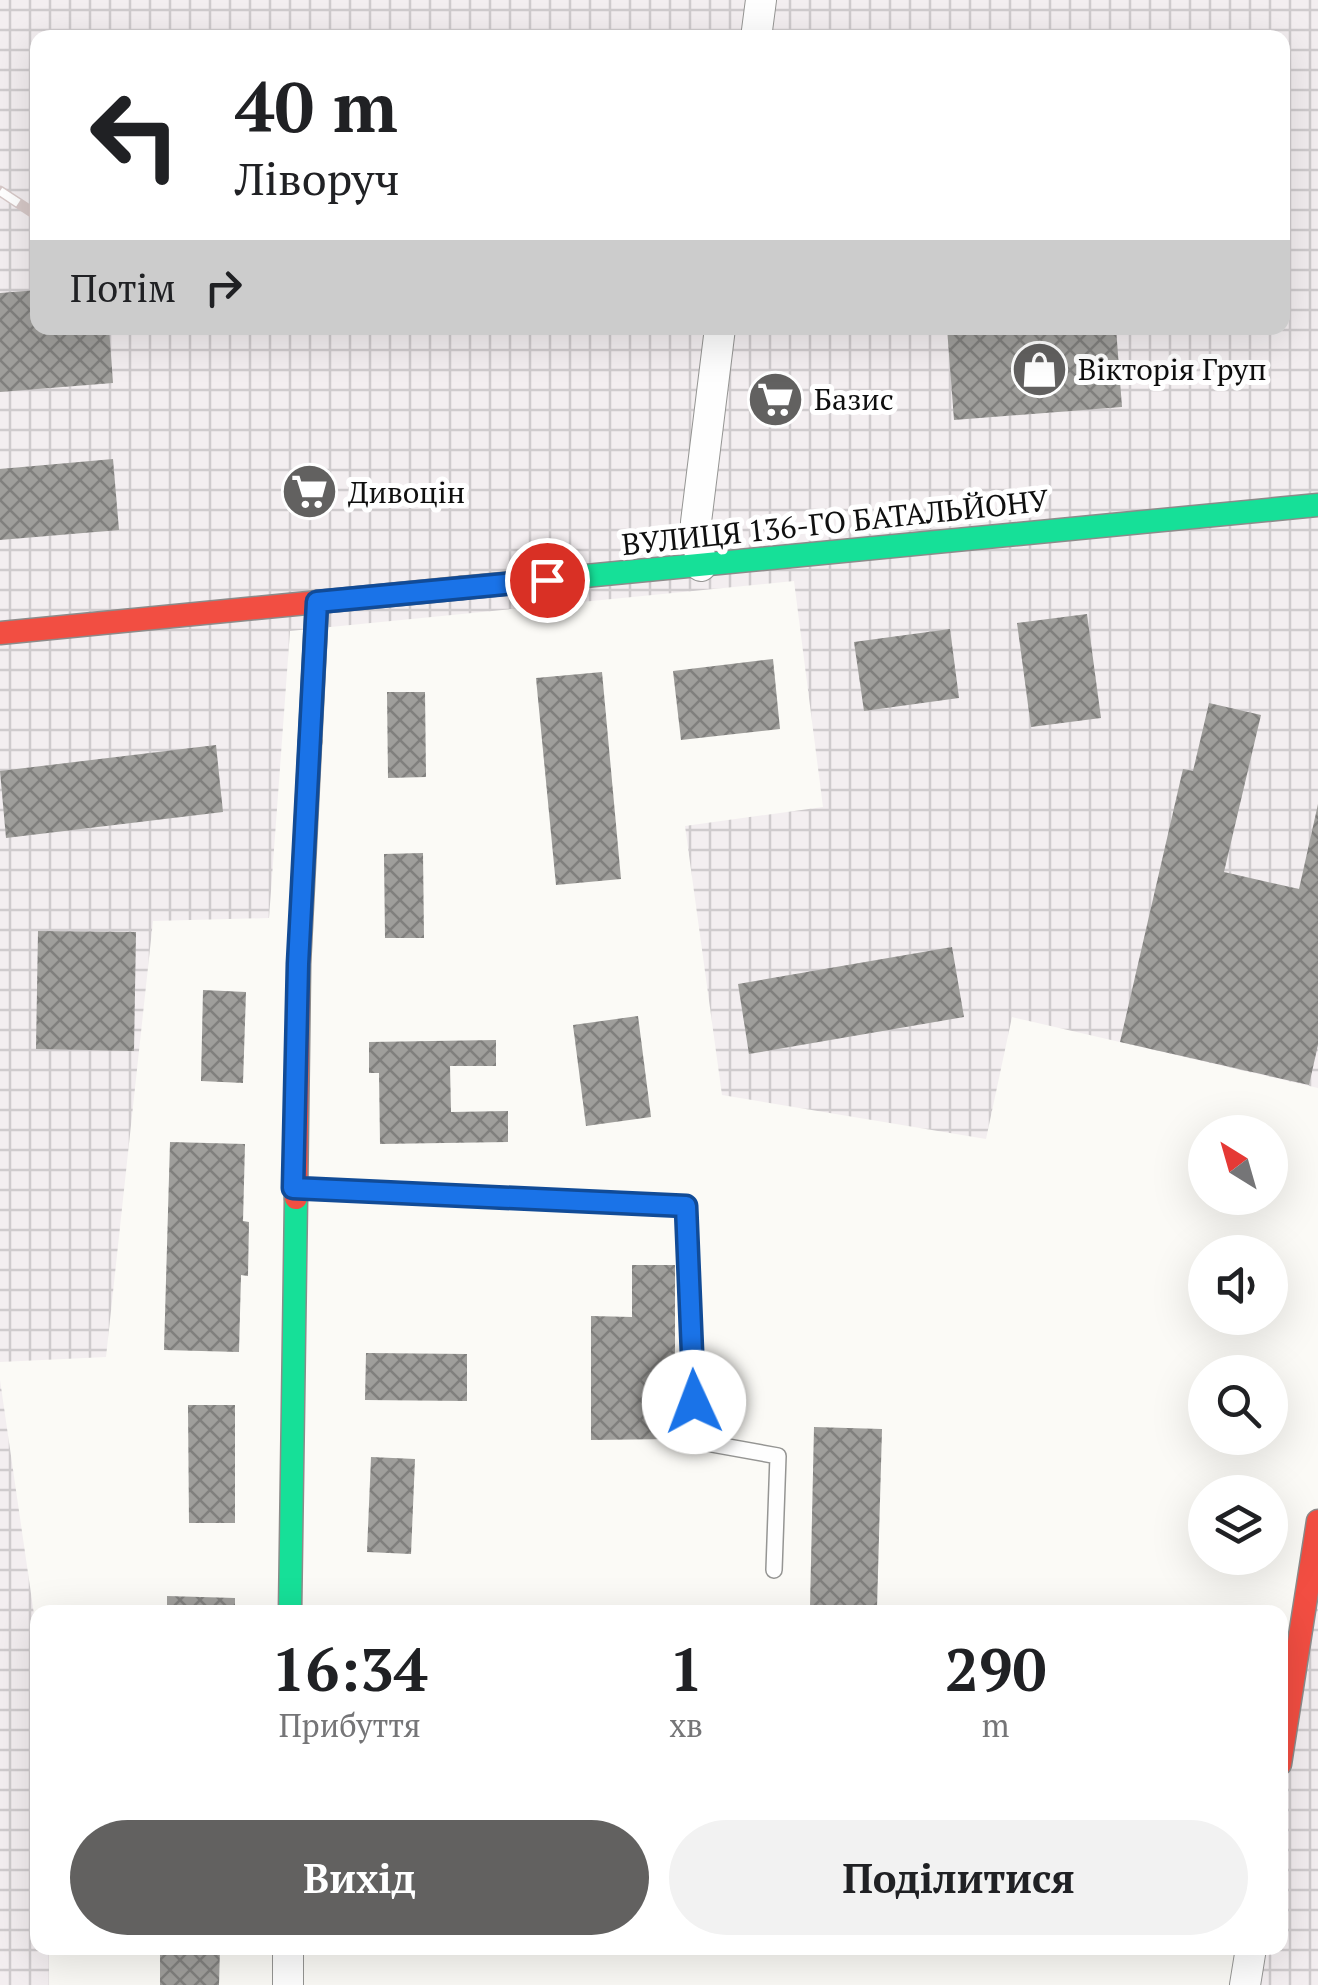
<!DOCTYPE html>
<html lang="uk">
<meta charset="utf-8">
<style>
body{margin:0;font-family:"PT Serif",serif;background:#f2f2f2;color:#202124;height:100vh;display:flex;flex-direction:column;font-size:38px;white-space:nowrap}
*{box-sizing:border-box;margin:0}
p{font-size:32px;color:#757577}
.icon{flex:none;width:55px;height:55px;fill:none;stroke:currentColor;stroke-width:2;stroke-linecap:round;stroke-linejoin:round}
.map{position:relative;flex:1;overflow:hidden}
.side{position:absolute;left:30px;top:1605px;width:1258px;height:350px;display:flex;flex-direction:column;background:#fff;border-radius:20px;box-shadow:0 10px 40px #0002}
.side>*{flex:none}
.top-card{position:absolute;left:30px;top:30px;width:1260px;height:305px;border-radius:20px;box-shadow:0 10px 40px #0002;background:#fff;color:#202124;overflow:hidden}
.needle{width:65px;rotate:323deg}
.controls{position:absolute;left:1188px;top:1115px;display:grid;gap:20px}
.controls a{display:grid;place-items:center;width:100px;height:100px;border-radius:50%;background:#fff;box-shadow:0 10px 40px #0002;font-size:50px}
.pin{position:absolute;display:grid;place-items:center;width:85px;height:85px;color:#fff;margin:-42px;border:5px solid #fff;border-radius:50%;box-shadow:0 2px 10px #0007}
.me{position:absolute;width:110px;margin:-55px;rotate:358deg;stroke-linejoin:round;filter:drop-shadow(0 0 8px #0008)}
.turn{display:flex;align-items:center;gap:35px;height:210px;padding:0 40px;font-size:45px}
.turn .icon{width:130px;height:130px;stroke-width:2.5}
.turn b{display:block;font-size:70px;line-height:85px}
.then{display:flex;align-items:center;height:95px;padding:0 40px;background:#0003;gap:20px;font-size:38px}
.eta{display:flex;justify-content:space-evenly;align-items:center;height:170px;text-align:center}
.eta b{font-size:60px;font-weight:800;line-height:70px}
.primary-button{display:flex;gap:20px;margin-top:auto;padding:20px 40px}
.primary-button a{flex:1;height:115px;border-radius:60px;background:#626160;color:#fff;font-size:40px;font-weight:800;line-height:115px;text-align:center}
.primary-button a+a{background:#f2f2f2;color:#202124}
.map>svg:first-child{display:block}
.industrial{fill:url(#industrial-grid);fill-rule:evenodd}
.building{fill:url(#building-cross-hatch)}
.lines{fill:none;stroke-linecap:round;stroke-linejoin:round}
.lane-casing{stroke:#959593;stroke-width:18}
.street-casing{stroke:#959593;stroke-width:32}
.fast-casing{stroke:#8c8b8a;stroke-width:25}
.jam-casing{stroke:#8c8b8a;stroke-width:25}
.lane{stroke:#fefefe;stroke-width:15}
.street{stroke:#fefefe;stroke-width:30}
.fast{stroke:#16e098;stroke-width:22}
.jam{stroke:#f24e42;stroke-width:22}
.rail-casing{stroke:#d6c8c7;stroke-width:11}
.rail{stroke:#fff;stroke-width:8;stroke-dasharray:22;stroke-linecap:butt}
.route-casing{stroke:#114b97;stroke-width:25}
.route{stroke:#1a73e8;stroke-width:18}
.labels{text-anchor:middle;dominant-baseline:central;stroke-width:10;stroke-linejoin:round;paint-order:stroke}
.poi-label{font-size:30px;fill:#0f0f0f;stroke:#fff;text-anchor:start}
.street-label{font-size:30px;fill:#0f0f0f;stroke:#fff}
</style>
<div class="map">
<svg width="1318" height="1985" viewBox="0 0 1318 1985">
<defs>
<pattern id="industrial-grid" width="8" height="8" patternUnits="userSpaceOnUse" patternTransform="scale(2.5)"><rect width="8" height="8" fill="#f3eef0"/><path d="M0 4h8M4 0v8" fill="none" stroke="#cfcbcd"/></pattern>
<pattern id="building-cross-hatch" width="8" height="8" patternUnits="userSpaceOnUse" patternTransform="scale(2.5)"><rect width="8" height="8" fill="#9f9e9b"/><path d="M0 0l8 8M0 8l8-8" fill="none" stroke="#807f7d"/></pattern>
</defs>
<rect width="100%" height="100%" fill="#fbfaf6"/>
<!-- industrial -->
<g class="industrial">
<path d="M 0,0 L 1318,0 L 1318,1088 L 1012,1017 L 986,1139 L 722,1095 L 685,826 L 823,807 L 794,581 L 290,631 L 269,918 L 153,921 L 106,1357 L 0,1362 ZM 38,38 L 1282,38 L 1282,328 L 38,328 Z"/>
<path d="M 0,1380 L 37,1635 L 38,1948 L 49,1948 L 49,1985 L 0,1985 Z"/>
<path d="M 1318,1521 L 1318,1985 L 1245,1985 L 1251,1948 L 1280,1948 L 1280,1764 Z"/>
</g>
<!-- building -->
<g class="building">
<path d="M 38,290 L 38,328 L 109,328 L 113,383 L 0,392 L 0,293 Z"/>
<path d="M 947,328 L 1116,328 L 1122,407 L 954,420 Z"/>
<path d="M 113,459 L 119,530 L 0,540 L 0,469 Z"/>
<path d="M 1087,614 L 1101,718 L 1031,727 L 1017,623 Z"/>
<path d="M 950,629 L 959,698 L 864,711 L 854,642 Z"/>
<path d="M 773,659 L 780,729 L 681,740 L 673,671 Z"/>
<path d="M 602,672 L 621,879 L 556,885 L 536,678 Z"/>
<path d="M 387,692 L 425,692 L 426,777 L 388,778 Z"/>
<path d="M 1209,703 L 1261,715 L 1224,872 L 1299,889 L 1318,804 L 1318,1045 L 1309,1085 L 1120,1042 L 1183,769 L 1193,771 Z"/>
<path d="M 216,745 L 223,812 L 6,838 L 0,771 Z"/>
<path d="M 423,853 L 424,938 L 385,938 L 384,854 Z"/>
<path d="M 38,931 L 136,932 L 134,1051 L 36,1049 Z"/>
<path d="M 952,947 L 964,1017 L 749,1054 L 738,984 Z"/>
<path d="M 203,990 L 246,992 L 243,1083 L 201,1081 Z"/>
<path d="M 638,1016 L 651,1117 L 586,1126 L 573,1025 Z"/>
<path d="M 496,1040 L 496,1066 L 450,1066 L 451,1112 L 508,1111 L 508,1142 L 380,1144 L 379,1073 L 369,1073 L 369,1042 Z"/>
<path d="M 170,1142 L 245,1144 L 243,1221 L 249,1222 L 248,1276 L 241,1275 L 239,1352 L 164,1350 Z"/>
<path d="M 632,1265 L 675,1265 L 675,1439 L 591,1440 L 591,1316 L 632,1317 Z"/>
<path d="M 366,1353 L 467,1354 L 467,1401 L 365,1400 Z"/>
<path d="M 188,1405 L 235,1405 L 235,1523 L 189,1523 Z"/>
<path d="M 814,1427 L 882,1429 L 877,1608 L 810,1607 Z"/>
<path d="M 371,1457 L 415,1459 L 411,1554 L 367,1552 Z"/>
<path d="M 167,1596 L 235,1598 L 235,1612 L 167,1612 Z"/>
<path d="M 160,1948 L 220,1948 L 219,1985 L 160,1985 Z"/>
</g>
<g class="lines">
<defs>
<path id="lane" d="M 297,1188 L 686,1206 L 695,1441 L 778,1456 L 774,1570"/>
<g id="street">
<path d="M 756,38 L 761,0"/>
<path d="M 701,566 L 696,522 L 720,328"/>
<path d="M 288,1985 L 288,1948"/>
<path d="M 1245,1985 L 1251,1948"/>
</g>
<g id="fast">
<path d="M 461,588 L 1318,505"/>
<path d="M 310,742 L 317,602"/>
<path d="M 290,1612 L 296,1198"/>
</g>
<g id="jam">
<path d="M 0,633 L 461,588"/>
<path d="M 296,1198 L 299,964 L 310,742"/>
<path d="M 1280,1764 L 1318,1521"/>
</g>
</defs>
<!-- lane casing -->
<use href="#lane" class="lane-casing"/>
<!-- street casing -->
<use href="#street" class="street-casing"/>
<!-- fast casing -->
<use href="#fast" class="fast-casing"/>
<!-- jam casing -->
<use href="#jam" class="jam-casing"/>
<!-- lane -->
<use href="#lane" class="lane"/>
<!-- street -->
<use href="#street" class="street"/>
<!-- fast -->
<use href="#fast" class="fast"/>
<!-- jam -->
<use href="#jam" class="jam"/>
<defs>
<path id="rail" d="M 0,191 L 38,216"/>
</defs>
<!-- rail casing -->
<use href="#rail" class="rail-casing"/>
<!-- rail -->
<use href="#rail" class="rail"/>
</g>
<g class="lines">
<defs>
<path id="route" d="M 547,580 L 317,602 L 298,964 L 293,1188 L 686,1206 L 694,1402"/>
</defs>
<!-- route casing -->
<use href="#route" class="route-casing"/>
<!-- route -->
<use href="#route" class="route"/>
</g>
<!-- icons -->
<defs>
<symbol id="shop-disc" viewBox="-11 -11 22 22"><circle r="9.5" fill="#626160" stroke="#fff"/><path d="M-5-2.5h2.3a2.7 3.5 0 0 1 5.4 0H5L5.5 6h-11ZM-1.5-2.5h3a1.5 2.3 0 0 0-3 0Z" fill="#fff"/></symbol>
<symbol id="supermarket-disc" viewBox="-11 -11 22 22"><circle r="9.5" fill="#626160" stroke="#fff"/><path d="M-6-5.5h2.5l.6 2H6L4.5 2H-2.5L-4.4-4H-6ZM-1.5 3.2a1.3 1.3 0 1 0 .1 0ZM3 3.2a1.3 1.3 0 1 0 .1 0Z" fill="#fff"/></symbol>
</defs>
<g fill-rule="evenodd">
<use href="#shop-disc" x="1008" y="338" width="63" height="63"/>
<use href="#supermarket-disc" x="744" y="368" width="63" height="63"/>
<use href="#supermarket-disc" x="278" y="460" width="63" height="63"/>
</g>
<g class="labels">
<!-- poi labels -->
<g class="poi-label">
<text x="1078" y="369">Вікторія Груп</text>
<text x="814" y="399">Базис</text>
<text x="348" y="492">Дивоцін</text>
</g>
<!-- street labels -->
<g class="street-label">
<text transform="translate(835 522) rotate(-6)">ВУЛИЦЯ 136-ГО БАТАЛЬЙОНУ</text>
</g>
</g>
</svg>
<div class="controls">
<a><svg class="needle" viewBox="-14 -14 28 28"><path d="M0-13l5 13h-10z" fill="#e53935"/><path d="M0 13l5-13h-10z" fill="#757577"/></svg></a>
<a><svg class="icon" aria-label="sound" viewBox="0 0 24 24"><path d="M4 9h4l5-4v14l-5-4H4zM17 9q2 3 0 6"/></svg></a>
<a><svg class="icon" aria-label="search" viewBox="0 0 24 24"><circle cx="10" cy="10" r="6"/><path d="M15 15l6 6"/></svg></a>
<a><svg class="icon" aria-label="layers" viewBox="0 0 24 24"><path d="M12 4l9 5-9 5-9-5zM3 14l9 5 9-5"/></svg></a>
</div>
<div class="pin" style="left:547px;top:580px;background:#d93025"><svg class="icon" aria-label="arrive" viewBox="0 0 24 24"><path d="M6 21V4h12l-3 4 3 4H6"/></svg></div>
<svg class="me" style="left:694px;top:1402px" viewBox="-20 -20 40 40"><circle r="19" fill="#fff"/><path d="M0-13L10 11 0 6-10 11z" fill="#1a73e8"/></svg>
<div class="top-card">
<div class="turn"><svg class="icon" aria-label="left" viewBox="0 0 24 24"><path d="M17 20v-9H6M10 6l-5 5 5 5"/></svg><div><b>40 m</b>Ліворуч</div></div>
<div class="then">Потім<svg class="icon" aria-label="right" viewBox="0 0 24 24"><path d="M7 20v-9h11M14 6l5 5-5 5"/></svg></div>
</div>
<section class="side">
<div class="eta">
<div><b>16:34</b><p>Прибуття</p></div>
<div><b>1</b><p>хв</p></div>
<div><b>290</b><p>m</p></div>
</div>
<div class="primary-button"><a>Вихід</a><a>Поділитися</a></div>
</section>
</div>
